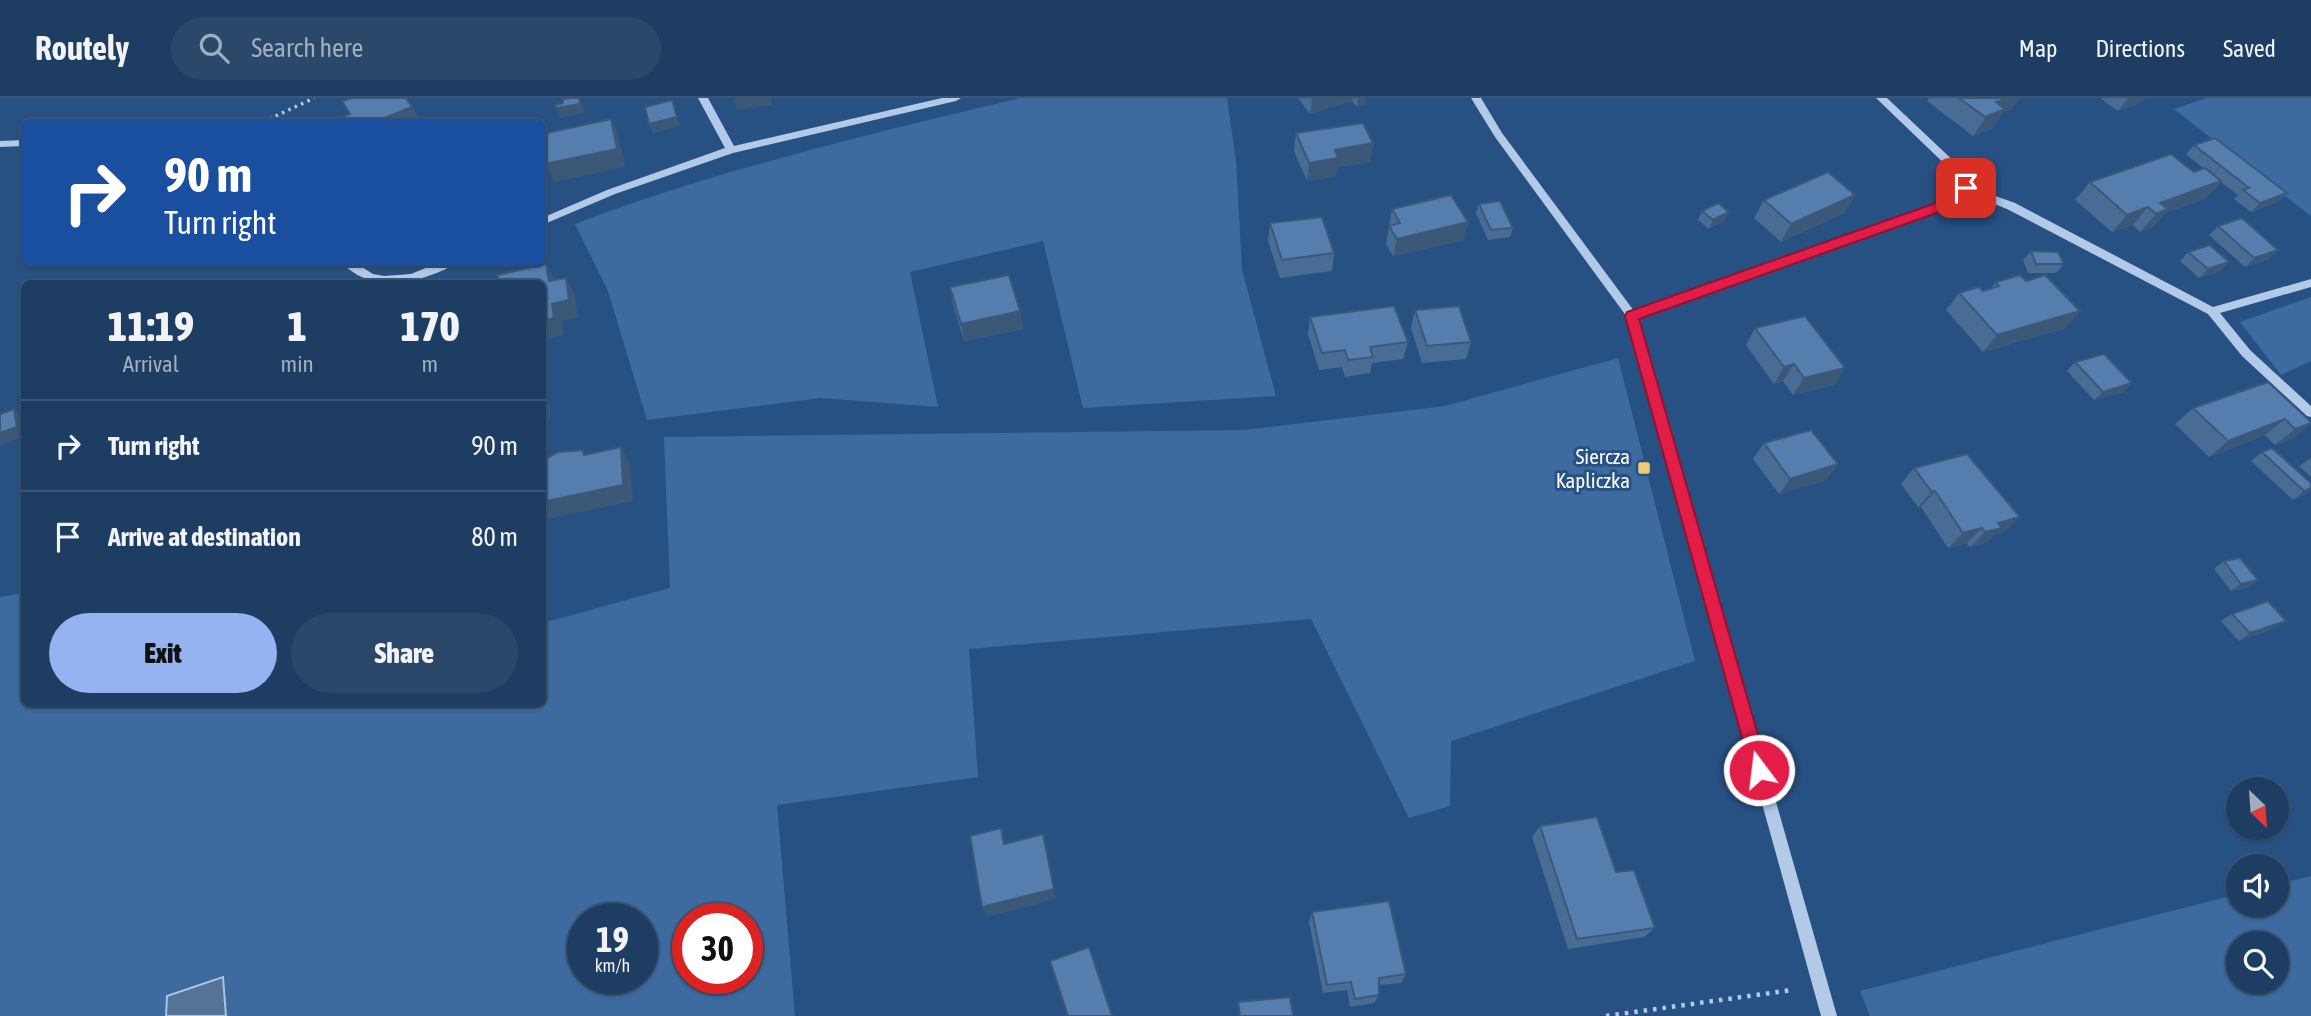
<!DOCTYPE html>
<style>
body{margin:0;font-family:"Asap Condensed",sans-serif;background:#2b486b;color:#f1f3f6;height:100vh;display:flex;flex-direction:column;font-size:26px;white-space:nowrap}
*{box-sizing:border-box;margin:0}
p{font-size:23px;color:#a1aebe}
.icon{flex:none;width:38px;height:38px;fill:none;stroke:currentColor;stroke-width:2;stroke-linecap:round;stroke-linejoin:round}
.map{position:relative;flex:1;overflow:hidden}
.drawer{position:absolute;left:21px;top:182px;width:525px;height:427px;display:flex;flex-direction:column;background:#1e3d62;border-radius:10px;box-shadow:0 2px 5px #0004,0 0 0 2px #3c5677}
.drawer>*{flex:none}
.guide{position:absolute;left:21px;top:21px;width:525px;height:147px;border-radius:10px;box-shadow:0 2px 5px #0004,0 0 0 2px #3c5677;background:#1a4fa0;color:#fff;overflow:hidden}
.needle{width:46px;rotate:155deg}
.tools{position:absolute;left:2226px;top:679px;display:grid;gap:14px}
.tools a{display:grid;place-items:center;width:63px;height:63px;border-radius:50%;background:#1e3d62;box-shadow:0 2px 5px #0004,0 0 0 2px #3c5677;font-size:35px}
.speed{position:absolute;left:567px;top:805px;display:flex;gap:14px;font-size:35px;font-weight:700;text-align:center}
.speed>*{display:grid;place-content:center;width:91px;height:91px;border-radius:50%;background:#1e3d62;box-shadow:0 2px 5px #0004,0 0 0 2px #3c5677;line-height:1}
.speed small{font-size:18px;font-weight:400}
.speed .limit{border:10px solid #d22;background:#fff;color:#111}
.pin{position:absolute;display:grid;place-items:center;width:60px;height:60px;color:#fff;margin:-30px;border-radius:14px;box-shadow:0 4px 10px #0006}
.me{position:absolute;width:77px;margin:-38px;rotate:345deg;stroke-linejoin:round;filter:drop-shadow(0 0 5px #0008)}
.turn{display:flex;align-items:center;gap:24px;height:147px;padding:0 28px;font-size:32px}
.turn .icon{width:91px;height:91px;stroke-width:2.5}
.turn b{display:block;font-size:49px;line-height:60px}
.eta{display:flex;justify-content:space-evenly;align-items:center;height:119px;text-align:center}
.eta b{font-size:42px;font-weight:800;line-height:49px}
.cta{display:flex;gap:14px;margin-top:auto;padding:14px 28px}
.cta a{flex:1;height:80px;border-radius:42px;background:#95b2f1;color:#111;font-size:28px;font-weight:800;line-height:80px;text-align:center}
.cta a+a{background:#2b486b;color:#f1f3f6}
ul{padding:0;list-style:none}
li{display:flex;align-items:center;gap:21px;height:91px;padding:0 28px;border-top:2px solid #3c5677}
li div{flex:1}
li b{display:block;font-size:26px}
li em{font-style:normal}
header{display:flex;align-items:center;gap:42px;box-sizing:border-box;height:98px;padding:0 35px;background:#1e3d62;border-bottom:2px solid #3c5677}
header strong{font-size:33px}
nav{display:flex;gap:38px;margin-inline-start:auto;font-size:24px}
.search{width:490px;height:63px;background:#2b486b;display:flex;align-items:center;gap:18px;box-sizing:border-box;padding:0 24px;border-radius:38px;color:#a1aebe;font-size:26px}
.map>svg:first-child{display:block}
.green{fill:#3d6b9f;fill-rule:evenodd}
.water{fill:#567295;stroke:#a7c5e7;stroke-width:2}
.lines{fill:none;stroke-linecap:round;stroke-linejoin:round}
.path-far1{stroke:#b2cae7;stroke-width:3.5;stroke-dasharray:2.5 4.5;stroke-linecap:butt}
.path{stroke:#b2cae7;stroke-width:4.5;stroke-dasharray:3.5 6;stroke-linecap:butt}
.minor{fill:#b2cae7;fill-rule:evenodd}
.wall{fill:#496c95}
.shaded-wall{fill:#3c5879}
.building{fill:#557dad;stroke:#3c5879;stroke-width:2}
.route{fill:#e11d48;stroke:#92132f;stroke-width:2}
.poi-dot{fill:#eecb79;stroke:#285183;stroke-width:2.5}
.labels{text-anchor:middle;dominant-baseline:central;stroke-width:6;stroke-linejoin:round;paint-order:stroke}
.poi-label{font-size:21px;fill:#fff;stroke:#285183;text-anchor:end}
</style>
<header>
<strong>Routely</strong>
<div class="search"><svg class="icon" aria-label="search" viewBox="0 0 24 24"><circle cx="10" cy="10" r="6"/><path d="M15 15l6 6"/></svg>Search here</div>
<nav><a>Map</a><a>Directions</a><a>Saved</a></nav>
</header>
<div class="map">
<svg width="2311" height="918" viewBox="0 0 2311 918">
<rect width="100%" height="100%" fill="#285183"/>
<!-- green -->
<g class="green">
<path d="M 1020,0 L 1227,0 L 1236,63 L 1242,172 L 1276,298 L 1083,310 L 1043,143 L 910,174 L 938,309 L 821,300 L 647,322 L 608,193 L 575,126 C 720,71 870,36 1020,0 Z"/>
<path d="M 2207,0 L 2311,0 L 2311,118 L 2174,11 Z"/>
<path d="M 2311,199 L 2311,263 L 2281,277 L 2240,224 Z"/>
<path d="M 1618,260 L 1695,563 L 1451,643 L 1450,708 L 1409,720 L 1311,521 L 969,551 L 978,679 L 777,707 L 795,918 L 0,918 L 0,499 L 24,495 L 24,606 L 542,606 L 543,525 L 670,490 L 664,339 L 1245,332 L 1445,308 ZM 583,821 L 642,821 L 642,880 L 583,880 ZM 688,821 L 747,821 L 747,880 L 688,880 Z"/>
<path d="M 2311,778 L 2311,918 L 1870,918 L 1860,893 L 2238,796 L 2238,807 L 2277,807 L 2277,786 ZM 2238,845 L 2277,845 L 2277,884 L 2238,884 Z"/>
</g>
<!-- water -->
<path class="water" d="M 223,879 L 226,918 L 166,918 L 167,898 Z"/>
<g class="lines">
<!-- path-far1 -->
<path class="path-far1" d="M 263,24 L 314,0"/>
<!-- path -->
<path class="path" d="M 1606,918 L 1792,892"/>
<!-- minor -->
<g class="minor">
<path d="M 698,0 L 708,0 L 734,48 L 942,0 L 961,0 L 956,3 L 733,55 L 615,96 L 542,127 L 542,120 L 607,92 L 725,50 Z"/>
<path d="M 1471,0 L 1481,0 L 1502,35 L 1634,213 L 1933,107 L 1960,90 L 1952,73 L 1876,0 L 1887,0 L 1960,69 L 1970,89 L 2015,105 L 2213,209 L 2311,181 L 2311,189 L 2220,215 L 2250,252 L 2311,308 L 2311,319 L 2307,318 L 2242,258 L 2208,216 L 2007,111 L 1967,95 L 1941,113 L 1638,220 L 1837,918 L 1821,918 L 1627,219 L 1495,39 Z"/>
<path d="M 24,42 L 24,48 L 0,49 L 0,43 Z"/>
<path d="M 341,164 L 354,164 L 373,176 L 384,178 L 411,176 L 440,164 L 456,164 C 449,170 440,174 431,177 C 400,188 365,190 341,164 Z"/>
</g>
</g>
<!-- wall -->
<g class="wall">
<path d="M 1298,0 L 1366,0 L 1365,6 L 1357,9 L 1352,3 L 1310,16 Z"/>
<path d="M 1929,0 L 2020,0 L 2010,12 L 2002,15 L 1993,30 L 1973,38 L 1927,3 Z"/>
<path d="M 2100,0 L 2145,0 L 2142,4 L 2118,13 Z"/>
<path d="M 1296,35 L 1373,45 L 1370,64 L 1337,69 L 1336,78 L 1307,83 L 1294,53 Z"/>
<path d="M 2194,47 L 2287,95 L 2278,104 L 2251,114 L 2234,101 L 2238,97 L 2221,84 L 2205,101 L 2165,115 L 2153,129 L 2140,134 L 2133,127 L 2112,134 L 2075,102 L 2090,84 L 2194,74 L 2204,71 L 2186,56 Z"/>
<path d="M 1855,97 L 1844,115 L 1781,144 L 1754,120 L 1764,102 Z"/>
<path d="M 1479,106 L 1513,130 L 1510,139 L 1488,142 L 1476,115 Z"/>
<path d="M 1392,111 L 1468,124 L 1464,142 L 1393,158 L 1386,146 Z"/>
<path d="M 1702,113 L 1729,114 L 1724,123 L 1709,131 L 1698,122 Z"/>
<path d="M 1270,125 L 1334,155 L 1332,173 L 1280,180 L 1268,143 Z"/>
<path d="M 2218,128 L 2269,161 L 2245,169 L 2209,137 Z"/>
<path d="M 2031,153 L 2064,166 L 2056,175 L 2028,175 L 2023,162 Z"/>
<path d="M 2188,154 L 2220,173 L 2199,180 L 2180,163 Z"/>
<path d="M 2026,183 L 2080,213 L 2065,230 L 1983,254 L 1946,212 L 1959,195 L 1983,193 L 1990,191 L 1996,184 Z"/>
<path d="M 950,189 L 1020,213 L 1023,231 L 964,243 L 953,207 Z"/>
<path d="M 1415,212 L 1471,244 L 1466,261 L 1422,265 L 1411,230 Z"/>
<path d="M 1310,219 L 1408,244 L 1403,261 L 1372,265 L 1370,275 L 1345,279 L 1342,269 L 1319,272 L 1308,236 Z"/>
<path d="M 1755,230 L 1845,270 L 1834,287 L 1793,297 L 1783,283 L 1774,286 L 1746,247 Z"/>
<path d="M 2075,264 L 2123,294 L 2094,302 L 2067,273 Z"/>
<path d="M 542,298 L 550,307 L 549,322 L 542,323 Z"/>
<path d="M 2193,310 L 2311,324 L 2292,341 L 2275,347 L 2265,337 L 2209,359 L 2175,326 Z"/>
<path d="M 1764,345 L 1838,366 L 1826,382 L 1779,396 L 1753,361 Z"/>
<path d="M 2262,354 L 2311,385 L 2311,392 L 2304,397 L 2293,402 L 2251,363 Z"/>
<path d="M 2311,360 L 2311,379 L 2299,368 Z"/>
<path d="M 1914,370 L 2020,419 L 2004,434 L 1994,437 L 1986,445 L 1970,449 L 1967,445 L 1948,450 L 1921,409 L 1918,409 L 1901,386 Z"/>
<path d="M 2224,463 L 2258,482 L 2247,490 L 2231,493 L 2214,471 Z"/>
<path d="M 2232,516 L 2286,523 L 2275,530 L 2239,543 L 2221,523 Z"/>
<path d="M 1540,728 L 1616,774 L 1655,830 L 1644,839 L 1568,851 L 1532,739 Z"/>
<path d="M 1312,814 L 1406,876 L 1401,885 L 1379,887 L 1379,897 L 1374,905 L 1350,909 L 1347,892 L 1323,895 L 1309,824 Z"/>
</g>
<!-- shaded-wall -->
<g class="shaded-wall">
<path d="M 580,0 L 583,8 L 584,15 L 560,20 L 556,10 Z"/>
<path d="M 733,0 L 771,0 L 772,7 L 737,12 Z"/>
<path d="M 1312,0 L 1353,0 L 1352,3 L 1310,16 Z"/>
<path d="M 1358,0 L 1366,0 L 1365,6 L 1357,9 Z"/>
<path d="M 2008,0 L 2020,0 L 2010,12 L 2002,15 L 1993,30 L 1973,38 L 1996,4 Z"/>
<path d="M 2128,0 L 2145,0 L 2142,4 L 2118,13 Z"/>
<path d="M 672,2 L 681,28 L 653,35 L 649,26 Z"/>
<path d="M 412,9 L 422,24 L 374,24 Z"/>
<path d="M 611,21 L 619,39 L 625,69 L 554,84 L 545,66 Z"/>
<path d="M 1373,45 L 1370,64 L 1337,69 L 1336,78 L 1307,83 L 1309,65 L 1335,52 Z"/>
<path d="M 2221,83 L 2205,101 L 2165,115 L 2153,129 L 2140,134 L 2156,116 L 2160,105 Z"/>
<path d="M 2287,95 L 2278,104 L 2251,114 L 2260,105 Z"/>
<path d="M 1855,97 L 1844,115 L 1781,144 L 1791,126 Z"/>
<path d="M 2148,109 L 2133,127 L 2112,134 L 2127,117 Z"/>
<path d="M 1729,114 L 1724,123 L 1709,131 L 1713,122 Z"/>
<path d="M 1468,124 L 1464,142 L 1393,158 L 1397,141 Z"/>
<path d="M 2278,152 L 2269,161 L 2245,169 L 2254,160 Z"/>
<path d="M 2229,164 L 2220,173 L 2199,180 L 2208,171 Z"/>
<path d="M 546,166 L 556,183 L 549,183 Z"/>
<path d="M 566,180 L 575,197 L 578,219 L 562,223 L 564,237 L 542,242 L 542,223 Z"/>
<path d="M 1020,213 L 1023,231 L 964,243 L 961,226 Z"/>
<path d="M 2080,213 L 2065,230 L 1983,254 L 1997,237 Z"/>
<path d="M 1794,266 L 1783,283 L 1774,286 L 1784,269 Z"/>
<path d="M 1845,270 L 1834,287 L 1793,297 L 1804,280 Z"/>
<path d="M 2132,285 L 2123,294 L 2094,302 L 2103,294 Z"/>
<path d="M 544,298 L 550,307 L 549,322 L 544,313 Z"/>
<path d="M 14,311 L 24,320 L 24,338 L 0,348 L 0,335 Z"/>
<path d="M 2285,321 L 2265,337 L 2209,359 L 2228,343 Z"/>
<path d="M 2311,326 L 2292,341 L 2275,347 L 2295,331 Z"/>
<path d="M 621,349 L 630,366 L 633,403 L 542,422 L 542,404 Z"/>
<path d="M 1838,366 L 1826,382 L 1779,396 L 1790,381 Z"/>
<path d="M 2311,390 L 2311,392 L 2304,397 L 2293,402 L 2304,393 Z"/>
<path d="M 1935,393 L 1921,409 L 1918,409 L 1932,394 Z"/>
<path d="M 2020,419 L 2004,434 L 1994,437 L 1986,445 L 1970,449 L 1985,434 L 1998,425 Z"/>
<path d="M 1982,430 L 1967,445 L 1948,450 L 1963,435 Z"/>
<path d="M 2258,482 L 2247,490 L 2231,493 L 2241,486 Z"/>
<path d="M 2286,523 L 2275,530 L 2239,543 L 2250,535 Z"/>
<path d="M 1043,736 L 1056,801 L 986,819 L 982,809 Z"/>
</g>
<!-- building -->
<g class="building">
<path d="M 352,0 L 406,0 L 412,9 L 374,24 L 328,24 L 350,16 L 342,3 Z"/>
<path d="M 570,0 L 579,0 L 580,6 L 556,10 L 555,7 L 563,5 L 563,1 Z"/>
<path d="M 1959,0 L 2008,0 L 1996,4 L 2005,11 L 1985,19 Z"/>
<path d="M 672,2 L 677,19 L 649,26 L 645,9 Z"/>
<path d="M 611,21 L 617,51 L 545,66 L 542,49 L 542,36 Z"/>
<path d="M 1363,25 L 1373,45 L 1335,52 L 1338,60 L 1309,65 L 1296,35 Z"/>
<path d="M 2215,40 L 2287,95 L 2260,105 L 2243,92 L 2249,90 L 2194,47 Z"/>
<path d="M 2171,56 L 2194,74 L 2205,70 L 2221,83 L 2160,105 L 2168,111 L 2156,116 L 2148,109 L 2127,117 L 2090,84 Z"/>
<path d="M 1828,74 L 1855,97 L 1791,126 L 1764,102 Z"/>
<path d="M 1451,97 L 1468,124 L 1397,141 L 1389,128 L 1400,125 L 1392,111 Z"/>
<path d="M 1500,103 L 1513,130 L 1491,132 L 1479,106 Z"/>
<path d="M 1718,105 L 1729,114 L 1713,122 L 1702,113 Z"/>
<path d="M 1322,119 L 1334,155 L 1282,162 L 1270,125 Z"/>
<path d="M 2242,120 L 2278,152 L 2254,160 L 2218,128 Z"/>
<path d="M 2210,147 L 2229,164 L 2208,171 L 2188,154 Z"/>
<path d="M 2031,153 L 2058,154 L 2064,166 L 2036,166 Z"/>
<path d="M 546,166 L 549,183 L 566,180 L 569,202 L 552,206 L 554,220 L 542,223 L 542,186 L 498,186 L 498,177 Z"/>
<path d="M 1009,177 L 1020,213 L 961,226 L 950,189 Z"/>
<path d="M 2020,177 L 2026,183 L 2045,177 L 2080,213 L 1997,237 L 1959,195 L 1979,189 L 1983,193 L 1999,188 L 1996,184 Z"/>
<path d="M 1394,208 L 1408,244 L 1370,249 L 1373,259 L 1348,262 L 1345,252 L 1322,255 L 1310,219 Z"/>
<path d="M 1459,208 L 1471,244 L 1427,248 L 1415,212 Z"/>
<path d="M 1805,218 L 1845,270 L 1804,280 L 1794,266 L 1784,269 L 1755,230 Z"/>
<path d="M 2104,256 L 2132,285 L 2103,294 L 2075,264 Z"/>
<path d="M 2268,284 L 2311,324 L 2311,325 L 2295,331 L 2285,321 L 2228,343 L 2193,310 Z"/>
<rect x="542" y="298" width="2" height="15"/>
<path d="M 14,311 L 17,329 L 0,335 L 0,316 Z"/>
<path d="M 1811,332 L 1838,366 L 1790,381 L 1764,345 Z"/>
<path d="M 621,349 L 623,387 L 542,404 L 542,365 L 546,365 L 547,360 L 558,354 L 583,352 L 584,357 Z"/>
<path d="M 2272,350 L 2311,385 L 2311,390 L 2304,393 L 2262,354 Z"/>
<path d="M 1967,356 L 2020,419 L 1998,425 L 2002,430 L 1985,434 L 1982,430 L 1963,435 L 1935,393 L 1932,394 L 1914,370 Z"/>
<path d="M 2240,460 L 2258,482 L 2241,486 L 2224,463 Z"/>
<path d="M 2268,503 L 2286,523 L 2250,535 L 2232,516 Z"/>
<path d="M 1597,719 L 1616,774 L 1634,772 L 1655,830 L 1577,841 L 1540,728 Z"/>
<path d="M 1001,730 L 1004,746 L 1043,736 L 1054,791 L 982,809 L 970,738 Z"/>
<path d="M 1389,803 L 1406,876 L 1379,880 L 1379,897 L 1355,901 L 1351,884 L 1327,887 L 1312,814 Z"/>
<path d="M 1089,849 L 1112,918 L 1068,918 L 1050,863 Z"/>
<path d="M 1290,899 L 1293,918 L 1240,918 L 1238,904 Z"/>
</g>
<!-- route -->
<path class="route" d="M 1966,86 L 1971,87 L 1971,94 L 1942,113 L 1639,221 L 1768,672 L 1766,678 L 1759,681 L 1753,678 L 1751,672 L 1625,218 L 1627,214 L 1933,106 Z"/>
<!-- markers -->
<rect class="poi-dot" x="1637" y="363" width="14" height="14" rx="3.5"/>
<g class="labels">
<!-- poi labels -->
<g class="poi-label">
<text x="1630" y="358">Siercza<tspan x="1630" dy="24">Kapliczka</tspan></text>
</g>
</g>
</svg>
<div class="tools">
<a><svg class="needle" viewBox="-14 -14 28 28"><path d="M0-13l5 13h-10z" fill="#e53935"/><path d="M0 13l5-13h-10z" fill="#a1aebe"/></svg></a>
<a><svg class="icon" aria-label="sound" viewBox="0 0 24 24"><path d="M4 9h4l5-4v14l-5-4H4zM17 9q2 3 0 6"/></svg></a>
<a><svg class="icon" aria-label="search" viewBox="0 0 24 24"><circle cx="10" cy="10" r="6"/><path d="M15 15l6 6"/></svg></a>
</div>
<div class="speed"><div>19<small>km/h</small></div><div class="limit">30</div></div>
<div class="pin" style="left:1966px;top:90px;background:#d93025"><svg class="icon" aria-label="arrive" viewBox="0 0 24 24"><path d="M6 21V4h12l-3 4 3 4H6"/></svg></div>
<svg class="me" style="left:1759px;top:672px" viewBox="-20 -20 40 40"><circle r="17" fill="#e11d48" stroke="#fff" stroke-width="3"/><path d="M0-11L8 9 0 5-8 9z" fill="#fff"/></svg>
<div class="guide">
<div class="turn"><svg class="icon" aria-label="right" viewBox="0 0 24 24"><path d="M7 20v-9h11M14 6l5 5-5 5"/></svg><div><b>90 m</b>Turn right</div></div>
</div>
<section class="drawer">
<div class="eta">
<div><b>11:19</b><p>Arrival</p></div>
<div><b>1</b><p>min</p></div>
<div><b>170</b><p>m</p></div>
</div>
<ul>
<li><svg class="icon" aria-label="right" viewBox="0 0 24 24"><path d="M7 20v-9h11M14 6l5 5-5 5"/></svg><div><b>Turn right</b></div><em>90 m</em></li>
<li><svg class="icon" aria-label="arrive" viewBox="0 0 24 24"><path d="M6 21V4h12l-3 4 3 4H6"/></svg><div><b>Arrive at destination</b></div><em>80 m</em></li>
</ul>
<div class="cta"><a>Exit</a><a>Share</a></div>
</section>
</div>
